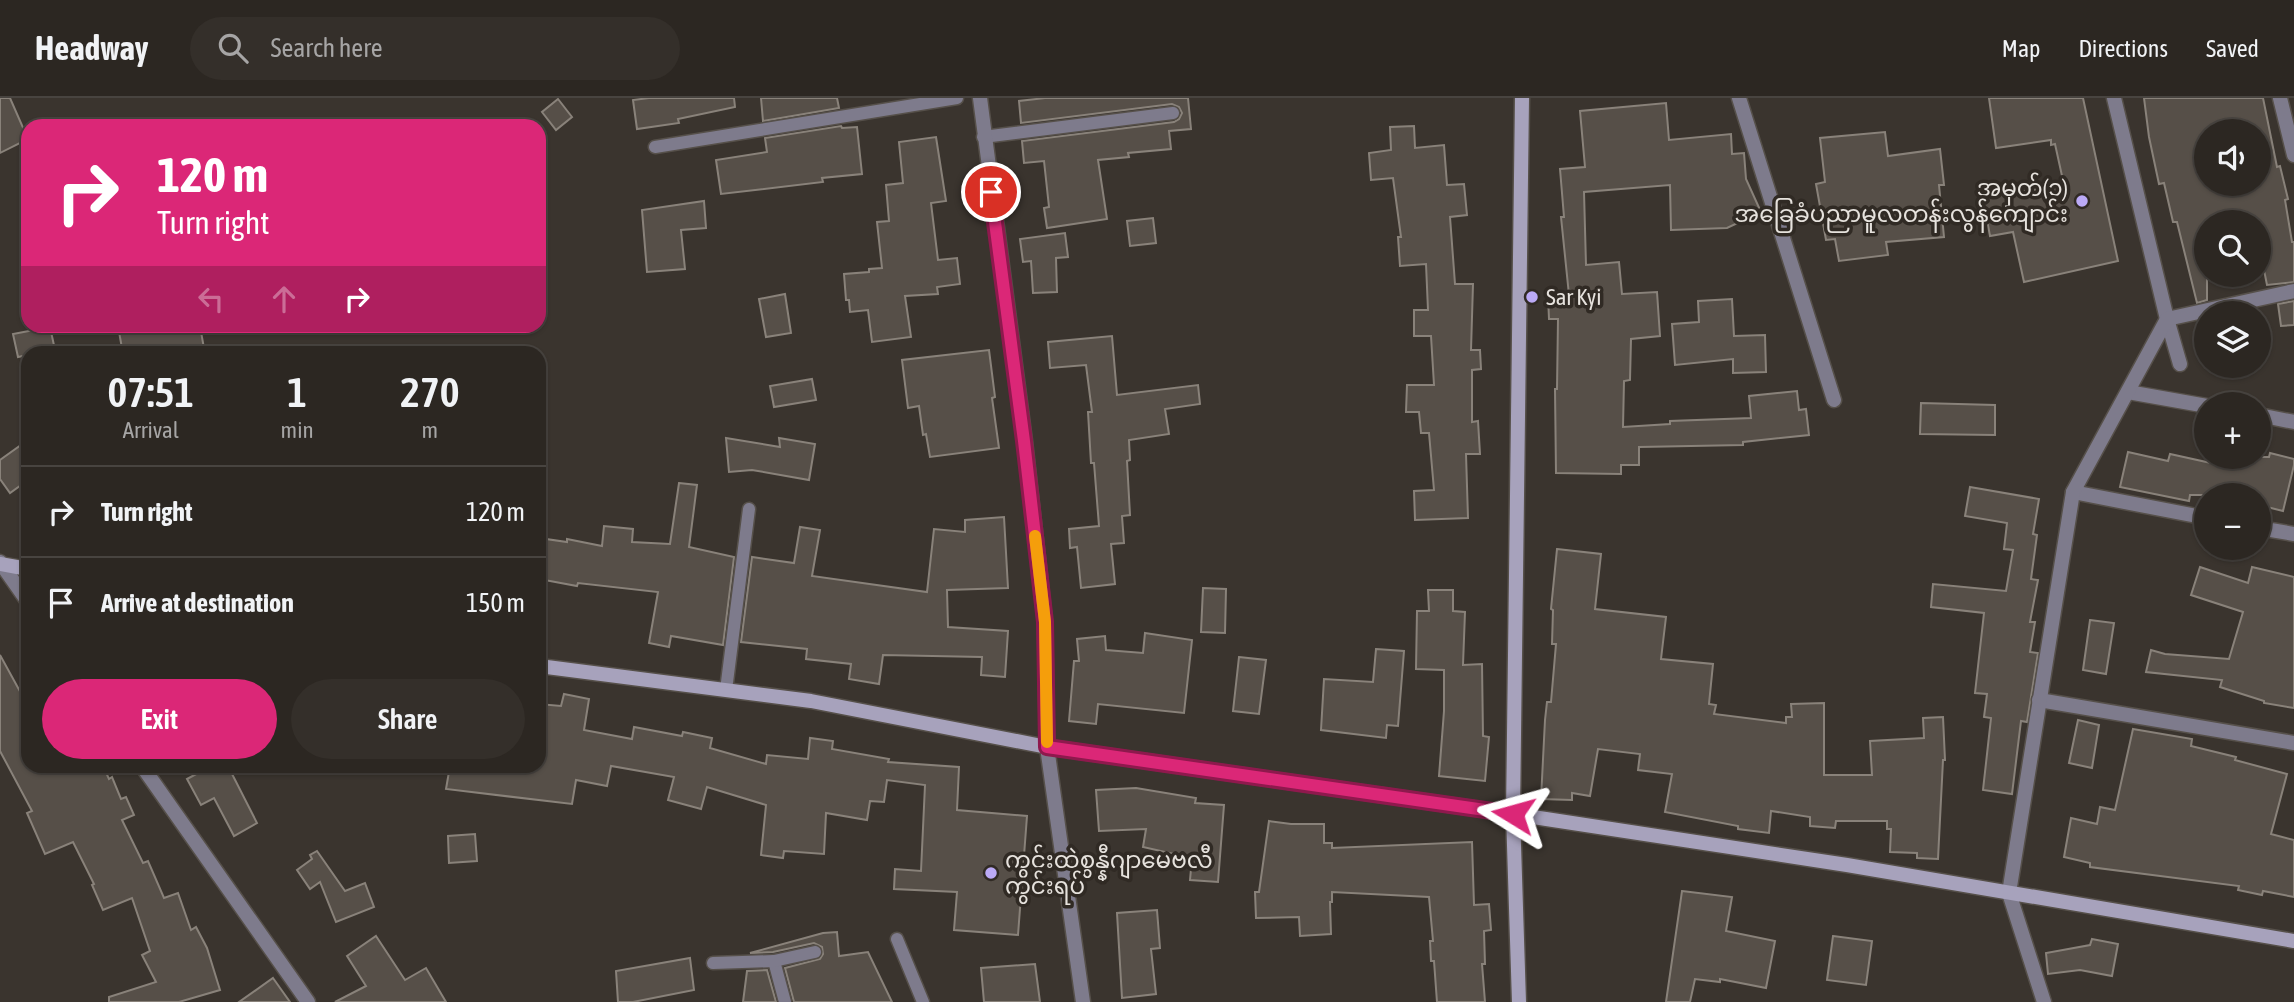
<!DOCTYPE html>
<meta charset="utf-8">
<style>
body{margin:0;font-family:"Asap Condensed","Noto Sans Myanmar",sans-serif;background:#342f2a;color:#f1f3f6;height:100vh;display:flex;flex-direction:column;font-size:26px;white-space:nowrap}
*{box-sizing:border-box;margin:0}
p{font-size:23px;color:#a6a5a5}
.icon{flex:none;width:38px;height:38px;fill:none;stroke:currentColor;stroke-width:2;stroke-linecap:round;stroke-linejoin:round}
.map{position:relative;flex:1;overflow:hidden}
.details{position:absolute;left:21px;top:248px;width:525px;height:427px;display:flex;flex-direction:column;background:#2c2722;border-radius:21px;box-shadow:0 2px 5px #0004,0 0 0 2px #484440}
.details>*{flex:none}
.guide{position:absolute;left:21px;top:21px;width:525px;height:214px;border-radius:21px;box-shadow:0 2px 5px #0004,0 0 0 2px #484440;background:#db2777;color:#fff;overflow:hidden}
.tools{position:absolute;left:2194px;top:21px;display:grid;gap:14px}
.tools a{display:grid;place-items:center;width:77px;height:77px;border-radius:50%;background:#2c2722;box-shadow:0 2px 5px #0004,0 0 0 2px #484440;font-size:35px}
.pin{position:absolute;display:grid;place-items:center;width:60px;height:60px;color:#fff;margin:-30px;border:4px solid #fff;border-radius:50%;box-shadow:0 2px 7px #0007}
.me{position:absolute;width:77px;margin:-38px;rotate:278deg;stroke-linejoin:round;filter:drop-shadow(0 0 5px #0008)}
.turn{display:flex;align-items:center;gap:24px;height:147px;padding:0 21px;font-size:32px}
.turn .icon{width:91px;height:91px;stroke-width:2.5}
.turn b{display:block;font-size:49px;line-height:60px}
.lanes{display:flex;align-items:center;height:66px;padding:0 21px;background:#0003;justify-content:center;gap:35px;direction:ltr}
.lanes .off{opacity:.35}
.eta{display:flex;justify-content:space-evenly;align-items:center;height:119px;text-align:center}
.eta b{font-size:42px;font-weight:600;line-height:49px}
.button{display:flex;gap:14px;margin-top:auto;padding:14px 21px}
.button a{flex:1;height:80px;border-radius:42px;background:#db2777;color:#fff;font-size:28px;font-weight:600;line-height:80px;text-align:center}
.button a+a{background:#342f2a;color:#f1f3f6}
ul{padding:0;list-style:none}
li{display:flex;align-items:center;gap:21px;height:91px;padding:0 21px;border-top:2px solid #484440}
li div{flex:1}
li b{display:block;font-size:26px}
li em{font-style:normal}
header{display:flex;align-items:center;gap:42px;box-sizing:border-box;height:98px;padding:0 35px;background:#2c2722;border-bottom:2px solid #484440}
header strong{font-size:33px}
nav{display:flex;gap:38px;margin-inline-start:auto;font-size:24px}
.search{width:490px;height:63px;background:#342f2a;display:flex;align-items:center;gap:18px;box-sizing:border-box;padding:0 24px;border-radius:38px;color:#a6a5a5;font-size:26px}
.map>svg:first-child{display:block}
.building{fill:#564f48;stroke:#89827a;stroke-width:2;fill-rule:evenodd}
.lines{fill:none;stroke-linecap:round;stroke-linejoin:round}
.lane-casing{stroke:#56504a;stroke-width:15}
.street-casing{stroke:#56504a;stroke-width:17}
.secondary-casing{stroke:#56504a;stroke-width:17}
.lane{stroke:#7e7b8c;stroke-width:12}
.street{stroke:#7e7b8c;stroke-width:14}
.secondary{stroke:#a7a2bc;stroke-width:14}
.route-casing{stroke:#8e194d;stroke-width:18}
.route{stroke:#db2777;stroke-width:12}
.slow{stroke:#f59e0b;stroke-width:12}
.poi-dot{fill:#bbaaf6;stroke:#302a24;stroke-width:2.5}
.labels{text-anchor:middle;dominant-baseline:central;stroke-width:7;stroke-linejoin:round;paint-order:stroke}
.poi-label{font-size:23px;fill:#e6e2dd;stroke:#302a24;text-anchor:start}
</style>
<header>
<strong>Headway</strong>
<div class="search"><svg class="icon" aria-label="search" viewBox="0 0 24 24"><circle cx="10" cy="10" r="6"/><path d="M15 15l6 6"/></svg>Search here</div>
<nav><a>Map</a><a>Directions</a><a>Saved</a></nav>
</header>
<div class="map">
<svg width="2294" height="904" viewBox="0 0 2294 904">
<rect width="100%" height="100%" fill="#3a342e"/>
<!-- building -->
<g class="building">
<path d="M 0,0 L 10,0 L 28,41 L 0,55 Z"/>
<path d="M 649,0 L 734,0 L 735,9 L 678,21 L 679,25 L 637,31 L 633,2 Z"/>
<path d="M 761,0 L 837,0 L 839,10 L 763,23 Z"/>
<path d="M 1045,0 L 1188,0 L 1191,31 L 1169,33 L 1171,51 L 1128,55 L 1129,59 L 1098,62 L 1107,121 L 1047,130 L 1044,110 L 1049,109 L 1044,63 L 1024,65 L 1022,43 L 1174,24 L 1179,21 L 1182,15 L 1179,9 L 1172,6 L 1021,25 L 1019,3 Z"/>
<path d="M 1989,0 L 2083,0 L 2118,163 L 2024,184 L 2013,134 L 1990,138 L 1983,100 L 2064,87 L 2055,46 L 2051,47 L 2051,42 L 1996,50 Z"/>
<path d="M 2144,0 L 2263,0 L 2277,69 L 2280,68 L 2288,101 L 2285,102 L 2292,144 L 2294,144 L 2294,184 L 2267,187 L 2264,172 L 2259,173 L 2259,124 L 2207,124 L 2207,202 L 2197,205 L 2177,124 L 2173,124 L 2164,85 L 2159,86 L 2149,39 ZM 2207,33 L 2259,33 L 2259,86 L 2207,86 Z"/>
<path d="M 558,1 L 572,19 L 556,32 L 542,14 Z"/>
<path d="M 1666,5 L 1669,42 L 1731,36 L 1732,56 L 1744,55 L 1746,81 L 1761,114 L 1727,130 L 1671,132 L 1670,87 L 1584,94 L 1586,167 L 1619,164 L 1622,196 L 1657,194 L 1660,238 L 1631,241 L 1630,282 L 1624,283 L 1623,329 L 1670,326 L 1670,323 L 1751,320 L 1749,298 L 1797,293 L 1799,312 L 1806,311 L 1809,337 L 1743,344 L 1743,347 L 1639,349 L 1639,367 L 1621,367 L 1621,376 L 1556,375 L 1555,291 L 1557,291 L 1558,221 L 1549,221 L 1548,198 L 1569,197 L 1561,119 L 1564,119 L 1560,71 L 1585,69 L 1580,13 Z"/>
<path d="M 841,28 L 842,30 L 857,29 L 862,76 L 822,80 L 823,84 L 721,96 L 716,62 L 767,54 L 765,40 Z"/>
<path d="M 1414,28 L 1415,50 L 1444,47 L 1447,87 L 1464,86 L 1467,117 L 1450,119 L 1455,186 L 1473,186 L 1471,252 L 1480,252 L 1481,271 L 1472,272 L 1472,324 L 1478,323 L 1480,356 L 1466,356 L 1468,420 L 1415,422 L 1414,393 L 1434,392 L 1429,335 L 1421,335 L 1419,314 L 1406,314 L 1407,287 L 1434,287 L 1431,238 L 1414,238 L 1414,212 L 1428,212 L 1426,166 L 1400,168 L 1398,139 L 1401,139 L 1393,80 L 1371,82 L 1369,55 L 1391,52 L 1390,29 Z"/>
<path d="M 1885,34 L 1888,58 L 1940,51 L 1944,87 L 1939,87 L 1944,139 L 1886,144 L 1888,157 L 1839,163 L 1835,141 L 1826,142 L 1816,86 L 1825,84 L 1820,40 Z"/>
<path d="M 936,39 L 946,103 L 931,105 L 938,162 L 957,160 L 960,186 L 937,189 L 938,196 L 905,198 L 911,239 L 872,244 L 868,212 L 850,214 L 849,202 L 846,202 L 844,176 L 869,174 L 869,171 L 882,170 L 877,124 L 889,123 L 886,87 L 903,85 L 899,44 Z"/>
<path d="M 704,103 L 706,130 L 681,132 L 685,171 L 647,174 L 642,112 Z"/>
<path d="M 1153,120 L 1156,145 L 1130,148 L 1127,123 Z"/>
<path d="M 1065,135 L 1068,159 L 1056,160 L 1057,194 L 1033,195 L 1031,163 L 1023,164 L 1020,141 Z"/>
<path d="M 785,196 L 791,235 L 766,239 L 759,201 Z"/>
<path d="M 1732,201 L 1734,238 L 1765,237 L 1766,274 L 1733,275 L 1733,261 L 1675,267 L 1672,226 L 1699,224 L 1698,203 Z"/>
<path d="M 2294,203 L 2294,227 L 2281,228 L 2278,206 Z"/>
<path d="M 118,228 L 200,228 L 205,256 L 123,256 Z"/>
<path d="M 50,229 L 55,252 L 28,256 L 28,257 L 18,259 L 13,236 Z"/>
<path d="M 1112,238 L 1117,297 L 1198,287 L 1200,306 L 1165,311 L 1169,336 L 1129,342 L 1130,362 L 1127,363 L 1130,417 L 1122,418 L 1124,445 L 1111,446 L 1115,486 L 1081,490 L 1077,449 L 1070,450 L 1069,431 L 1099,428 L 1094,365 L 1091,365 L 1088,314 L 1092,314 L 1086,267 L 1050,270 L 1048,244 Z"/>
<path d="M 989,252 L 995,299 L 992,300 L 999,350 L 930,359 L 926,336 L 923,337 L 919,308 L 908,310 L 902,262 Z"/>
<path d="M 812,281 L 816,302 L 774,309 L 770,288 Z"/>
<path d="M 1921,305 L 1995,307 L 1995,337 L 1920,336 Z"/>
<path d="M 726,340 L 780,349 L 779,340 L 815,346 L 809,382 L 752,372 L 729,374 Z"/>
<path d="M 28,342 L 28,382 L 10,395 L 0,381 L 0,362 Z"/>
<path d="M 2128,354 L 2168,363 L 2170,356 L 2220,367 L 2221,359 L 2269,359 L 2270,355 L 2294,361 L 2294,367 L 2283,413 L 2259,407 L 2259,397 L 2190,397 L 2189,403 L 2120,389 Z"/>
<path d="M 679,385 L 697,387 L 689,449 L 734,459 L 723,547 L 671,538 L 669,549 L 649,545 L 658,494 L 578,485 L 577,488 L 539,481 L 539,440 L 567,444 L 567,441 L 602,448 L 604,428 L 633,431 L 632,444 L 670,446 Z"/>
<path d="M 1970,389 L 2039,401 L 2033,436 L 2037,437 L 2031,481 L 2038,482 L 2030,524 L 2035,524 L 2030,554 L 2038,555 L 2027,624 L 2021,623 L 2012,696 L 1983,692 L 1991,620 L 1984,619 L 1987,596 L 1975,595 L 1984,515 L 1931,509 L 1933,486 L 2006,493 L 2013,452 L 2004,451 L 2007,425 L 1965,418 Z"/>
<path d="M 1004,419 L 1008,490 L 947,492 L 948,529 L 1008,533 L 1005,579 L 981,577 L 982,559 L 883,557 L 879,586 L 849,581 L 851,566 L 806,561 L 807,551 L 741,544 L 752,459 L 794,465 L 800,429 L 820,432 L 812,478 L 927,494 L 934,431 L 965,434 L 965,422 Z"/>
<path d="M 1557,451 L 1601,456 L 1595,511 L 1666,519 L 1661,561 L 1713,566 L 1709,606 L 1716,607 L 1714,616 L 1786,625 L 1786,619 L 1792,619 L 1791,606 L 1824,605 L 1824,677 L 1872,677 L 1870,643 L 1924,640 L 1923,620 L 1943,619 L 1945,662 L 1943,662 L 1938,761 L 1917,760 L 1917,755 L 1890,754 L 1891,731 L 1887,731 L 1887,723 L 1836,723 L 1835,730 L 1810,728 L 1810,719 L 1771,713 L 1769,735 L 1738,731 L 1738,728 L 1665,714 L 1672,676 L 1638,672 L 1640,656 L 1598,651 L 1590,698 L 1572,695 L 1572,702 L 1541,701 L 1545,622 L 1547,604 L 1551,604 L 1556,546 L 1552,546 L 1553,512 L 1551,511 Z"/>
<path d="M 2200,469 L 2248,485 L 2252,469 L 2294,479 L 2294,610 L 2264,605 L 2264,603 L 2220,589 L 2222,582 L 2146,574 L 2151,552 L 2165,556 L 2229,561 L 2243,514 L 2191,497 Z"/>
<path d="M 1203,490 L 1226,491 L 1225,535 L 1201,534 Z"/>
<path d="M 1428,492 L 1453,492 L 1453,513 L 1465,514 L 1463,567 L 1482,566 L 1483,638 L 1489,639 L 1485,683 L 1439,678 L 1444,613 L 1444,572 L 1416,571 L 1417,513 L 1429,513 Z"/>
<path d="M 2090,522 L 2114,525 L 2106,576 L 2083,572 Z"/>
<path d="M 1145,535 L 1192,542 L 1184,615 L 1098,606 L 1096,626 L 1069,623 L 1074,563 L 1079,563 L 1077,541 L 1105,538 L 1106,552 L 1143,555 Z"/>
<path d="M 1376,551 L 1404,553 L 1398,628 L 1387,627 L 1386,640 L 1321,632 L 1324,581 L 1373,584 Z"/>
<path d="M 0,557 L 28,608 L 28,668 L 103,668 L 109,681 L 112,679 L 121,701 L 126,699 L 134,717 L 122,722 L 143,765 L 148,763 L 164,800 L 178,795 L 191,832 L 196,829 L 207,850 L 220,892 L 179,904 L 109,904 L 109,899 L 156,884 L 142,857 L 150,853 L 132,800 L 103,812 L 92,787 L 94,786 L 73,744 L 45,756 L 27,715 L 32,713 L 0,653 Z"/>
<path d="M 1239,559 L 1266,562 L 1259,616 L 1233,613 Z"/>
<path d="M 564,596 L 589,601 L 584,632 L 632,641 L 634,629 L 682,638 L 683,634 L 712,640 L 710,650 L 766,666 L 767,657 L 808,661 L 810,640 L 833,643 L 832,651 L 889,661 L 888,664 L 959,669 L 957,712 L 1027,718 L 1018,837 L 954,832 L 957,794 L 894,791 L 895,771 L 921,773 L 925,687 L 887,682 L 884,704 L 870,703 L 867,722 L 826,715 L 824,756 L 784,753 L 783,760 L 761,757 L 766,707 L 707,689 L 701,711 L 668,702 L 674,679 L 611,668 L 607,688 L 576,682 L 572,706 L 446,691 L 450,668 L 539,668 L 539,606 L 561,608 Z"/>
<path d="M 2078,622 L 2099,627 L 2092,670 L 2069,665 Z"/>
<path d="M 2133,631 L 2192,641 L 2191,648 L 2236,659 L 2235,662 L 2287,676 L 2271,736 L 2294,742 L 2294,799 L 2263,793 L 2262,797 L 2238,792 L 2239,788 L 2090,769 L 2090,765 L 2064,759 L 2071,720 L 2097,726 L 2100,709 L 2115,712 Z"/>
<path d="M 211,668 L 228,668 L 257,725 L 234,738 L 214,700 L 201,707 L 187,681 Z"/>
<path d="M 1136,690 L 1196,700 L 1195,705 L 1224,707 L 1218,784 L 1190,782 L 1192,760 L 1143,749 L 1146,731 L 1099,733 L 1096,692 Z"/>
<path d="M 1269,723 L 1291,726 L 1324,726 L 1324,745 L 1332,745 L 1332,750 L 1472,744 L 1474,807 L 1489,806 L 1491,832 L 1484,833 L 1485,866 L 1482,866 L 1485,904 L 1437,904 L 1434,863 L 1431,863 L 1430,843 L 1433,843 L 1429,799 L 1332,794 L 1332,804 L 1330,804 L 1331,836 L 1300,838 L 1299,819 L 1256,820 L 1255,794 L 1259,794 Z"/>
<path d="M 475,736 L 477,763 L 449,765 L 448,738 Z"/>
<path d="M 317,753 L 345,793 L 365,785 L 374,809 L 336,824 L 320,784 L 310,791 L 297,772 L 312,761 L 310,757 Z"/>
<path d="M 1682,793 L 1732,799 L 1726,833 L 1775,843 L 1766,890 L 1720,881 L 1720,884 L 1695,881 L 1690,904 L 1666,904 Z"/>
<path d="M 1157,812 L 1160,850 L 1151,851 L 1156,896 L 1122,900 L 1117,815 Z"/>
<path d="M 837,834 L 839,858 L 868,854 L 892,904 L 794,904 L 785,870 L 820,861 L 823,856 L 822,849 L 814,845 L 773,854 L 750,855 L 823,835 Z"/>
<path d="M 376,838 L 405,882 L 426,870 L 446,904 L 335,904 L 366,888 L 347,858 Z"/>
<path d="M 1833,838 L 1872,843 L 1866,887 L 1827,882 Z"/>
<path d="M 2092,841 L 2118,846 L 2112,878 L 2080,872 L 2048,876 L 2046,855 L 2090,847 Z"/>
<path d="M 690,860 L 694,892 L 633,904 L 618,904 L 616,873 Z"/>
<path d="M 1035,866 L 1040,904 L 984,904 L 981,870 Z"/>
<path d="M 767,872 L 776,904 L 743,904 L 747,873 Z"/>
<path d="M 273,880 L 290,904 L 239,904 Z"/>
</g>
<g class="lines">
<defs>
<g id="lane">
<path d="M 983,39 L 1173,15"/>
<path d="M 655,49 L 957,0"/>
<path d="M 726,592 L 749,411"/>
<path d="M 897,841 L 923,904"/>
<path d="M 774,863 L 785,904"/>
<path d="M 713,865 L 774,863 L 815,854"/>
</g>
<g id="street">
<path d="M 980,0 L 1025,343 L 1045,524 L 1047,649 L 1083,904"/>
<path d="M 1739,0 L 1834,302"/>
<path d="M 2114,0 L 2167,221 L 2180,266"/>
<path d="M 2280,0 L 2294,57"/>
<path d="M 2128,294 L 2207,308"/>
<path d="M 2259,317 L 2294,324"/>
<path d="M 2073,394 L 2207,420"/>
<path d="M 2259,430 L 2294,436"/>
<path d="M 0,464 L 28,504"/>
<path d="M 2039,602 L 2294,645"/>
<path d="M 142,668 L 308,904"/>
<path d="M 2044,904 L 2009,795 L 2073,394 L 2167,221 L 2294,193"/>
</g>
<g id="secondary">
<path d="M 0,466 L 28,471"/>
<path d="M 539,568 L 811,603 L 1047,649 L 1513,716 L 1847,767 L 2294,843"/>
<path d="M 1519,904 L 1513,716 L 1522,0"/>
</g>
</defs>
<!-- lane casing -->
<use href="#lane" class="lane-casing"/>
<!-- street casing -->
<use href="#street" class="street-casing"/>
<!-- secondary casing -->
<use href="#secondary" class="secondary-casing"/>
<!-- lane -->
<use href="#lane" class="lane"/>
<!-- street -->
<use href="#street" class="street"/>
<!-- secondary -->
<use href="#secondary" class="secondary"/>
</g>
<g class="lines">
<defs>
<path id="route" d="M 991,94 L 1024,343 L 1045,524 L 1047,649 L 1513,716"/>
</defs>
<!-- route casing -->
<use href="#route" class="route-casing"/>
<!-- route -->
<use href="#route" class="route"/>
<!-- slow -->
<path class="slow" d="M 1035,438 L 1045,524 L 1047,644"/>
</g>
<!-- markers -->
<g class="poi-dot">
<circle cx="2082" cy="103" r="7"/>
<circle cx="1532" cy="199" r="7"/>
<circle cx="991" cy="775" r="7"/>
</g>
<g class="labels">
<!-- poi labels -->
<g class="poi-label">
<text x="2068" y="90" text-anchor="end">အမှတ်(၁)<tspan x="2068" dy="26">အခြေခံပညာမူလတန်းလွန်ကျောင်း</tspan></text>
<text x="1546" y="199">Sar Kyi</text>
<text x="1005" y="762">ကွင်းထဲစွန္နီဂျာမေဗလီ<tspan x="1005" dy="26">ကွင်းရပ်</tspan></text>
</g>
</g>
</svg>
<div class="tools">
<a><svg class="icon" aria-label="sound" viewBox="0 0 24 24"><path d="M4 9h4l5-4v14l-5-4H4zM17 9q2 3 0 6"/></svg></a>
<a><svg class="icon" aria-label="search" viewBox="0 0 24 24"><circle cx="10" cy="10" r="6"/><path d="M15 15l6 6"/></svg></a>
<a><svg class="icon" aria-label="layers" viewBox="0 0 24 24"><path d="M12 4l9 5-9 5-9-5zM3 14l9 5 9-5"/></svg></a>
<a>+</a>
<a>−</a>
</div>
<div class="pin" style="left:991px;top:94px;background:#d93025"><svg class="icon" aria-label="arrive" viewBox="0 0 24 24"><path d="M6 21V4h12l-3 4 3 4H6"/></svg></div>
<svg class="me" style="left:1513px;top:716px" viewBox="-20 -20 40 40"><path d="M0-17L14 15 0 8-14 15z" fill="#db2777" stroke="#fff" stroke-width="4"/></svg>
<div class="guide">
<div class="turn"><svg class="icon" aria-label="right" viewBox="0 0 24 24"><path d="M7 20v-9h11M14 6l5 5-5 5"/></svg><div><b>120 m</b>Turn right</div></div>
<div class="lanes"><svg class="icon off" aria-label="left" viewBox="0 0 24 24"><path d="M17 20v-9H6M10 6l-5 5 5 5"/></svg><svg class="icon off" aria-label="ahead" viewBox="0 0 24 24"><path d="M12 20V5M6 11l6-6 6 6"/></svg><svg class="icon" aria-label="right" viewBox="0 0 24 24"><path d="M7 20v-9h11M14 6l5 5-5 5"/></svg></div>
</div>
<section class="details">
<div class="eta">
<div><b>07:51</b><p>Arrival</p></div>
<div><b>1</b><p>min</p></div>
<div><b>270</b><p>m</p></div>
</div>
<ul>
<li><svg class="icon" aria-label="right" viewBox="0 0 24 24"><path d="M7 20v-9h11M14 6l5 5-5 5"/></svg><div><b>Turn right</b></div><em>120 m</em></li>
<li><svg class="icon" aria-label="arrive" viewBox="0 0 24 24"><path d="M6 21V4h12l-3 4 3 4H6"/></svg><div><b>Arrive at destination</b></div><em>150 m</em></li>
</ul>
<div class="button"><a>Exit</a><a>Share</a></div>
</section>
</div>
